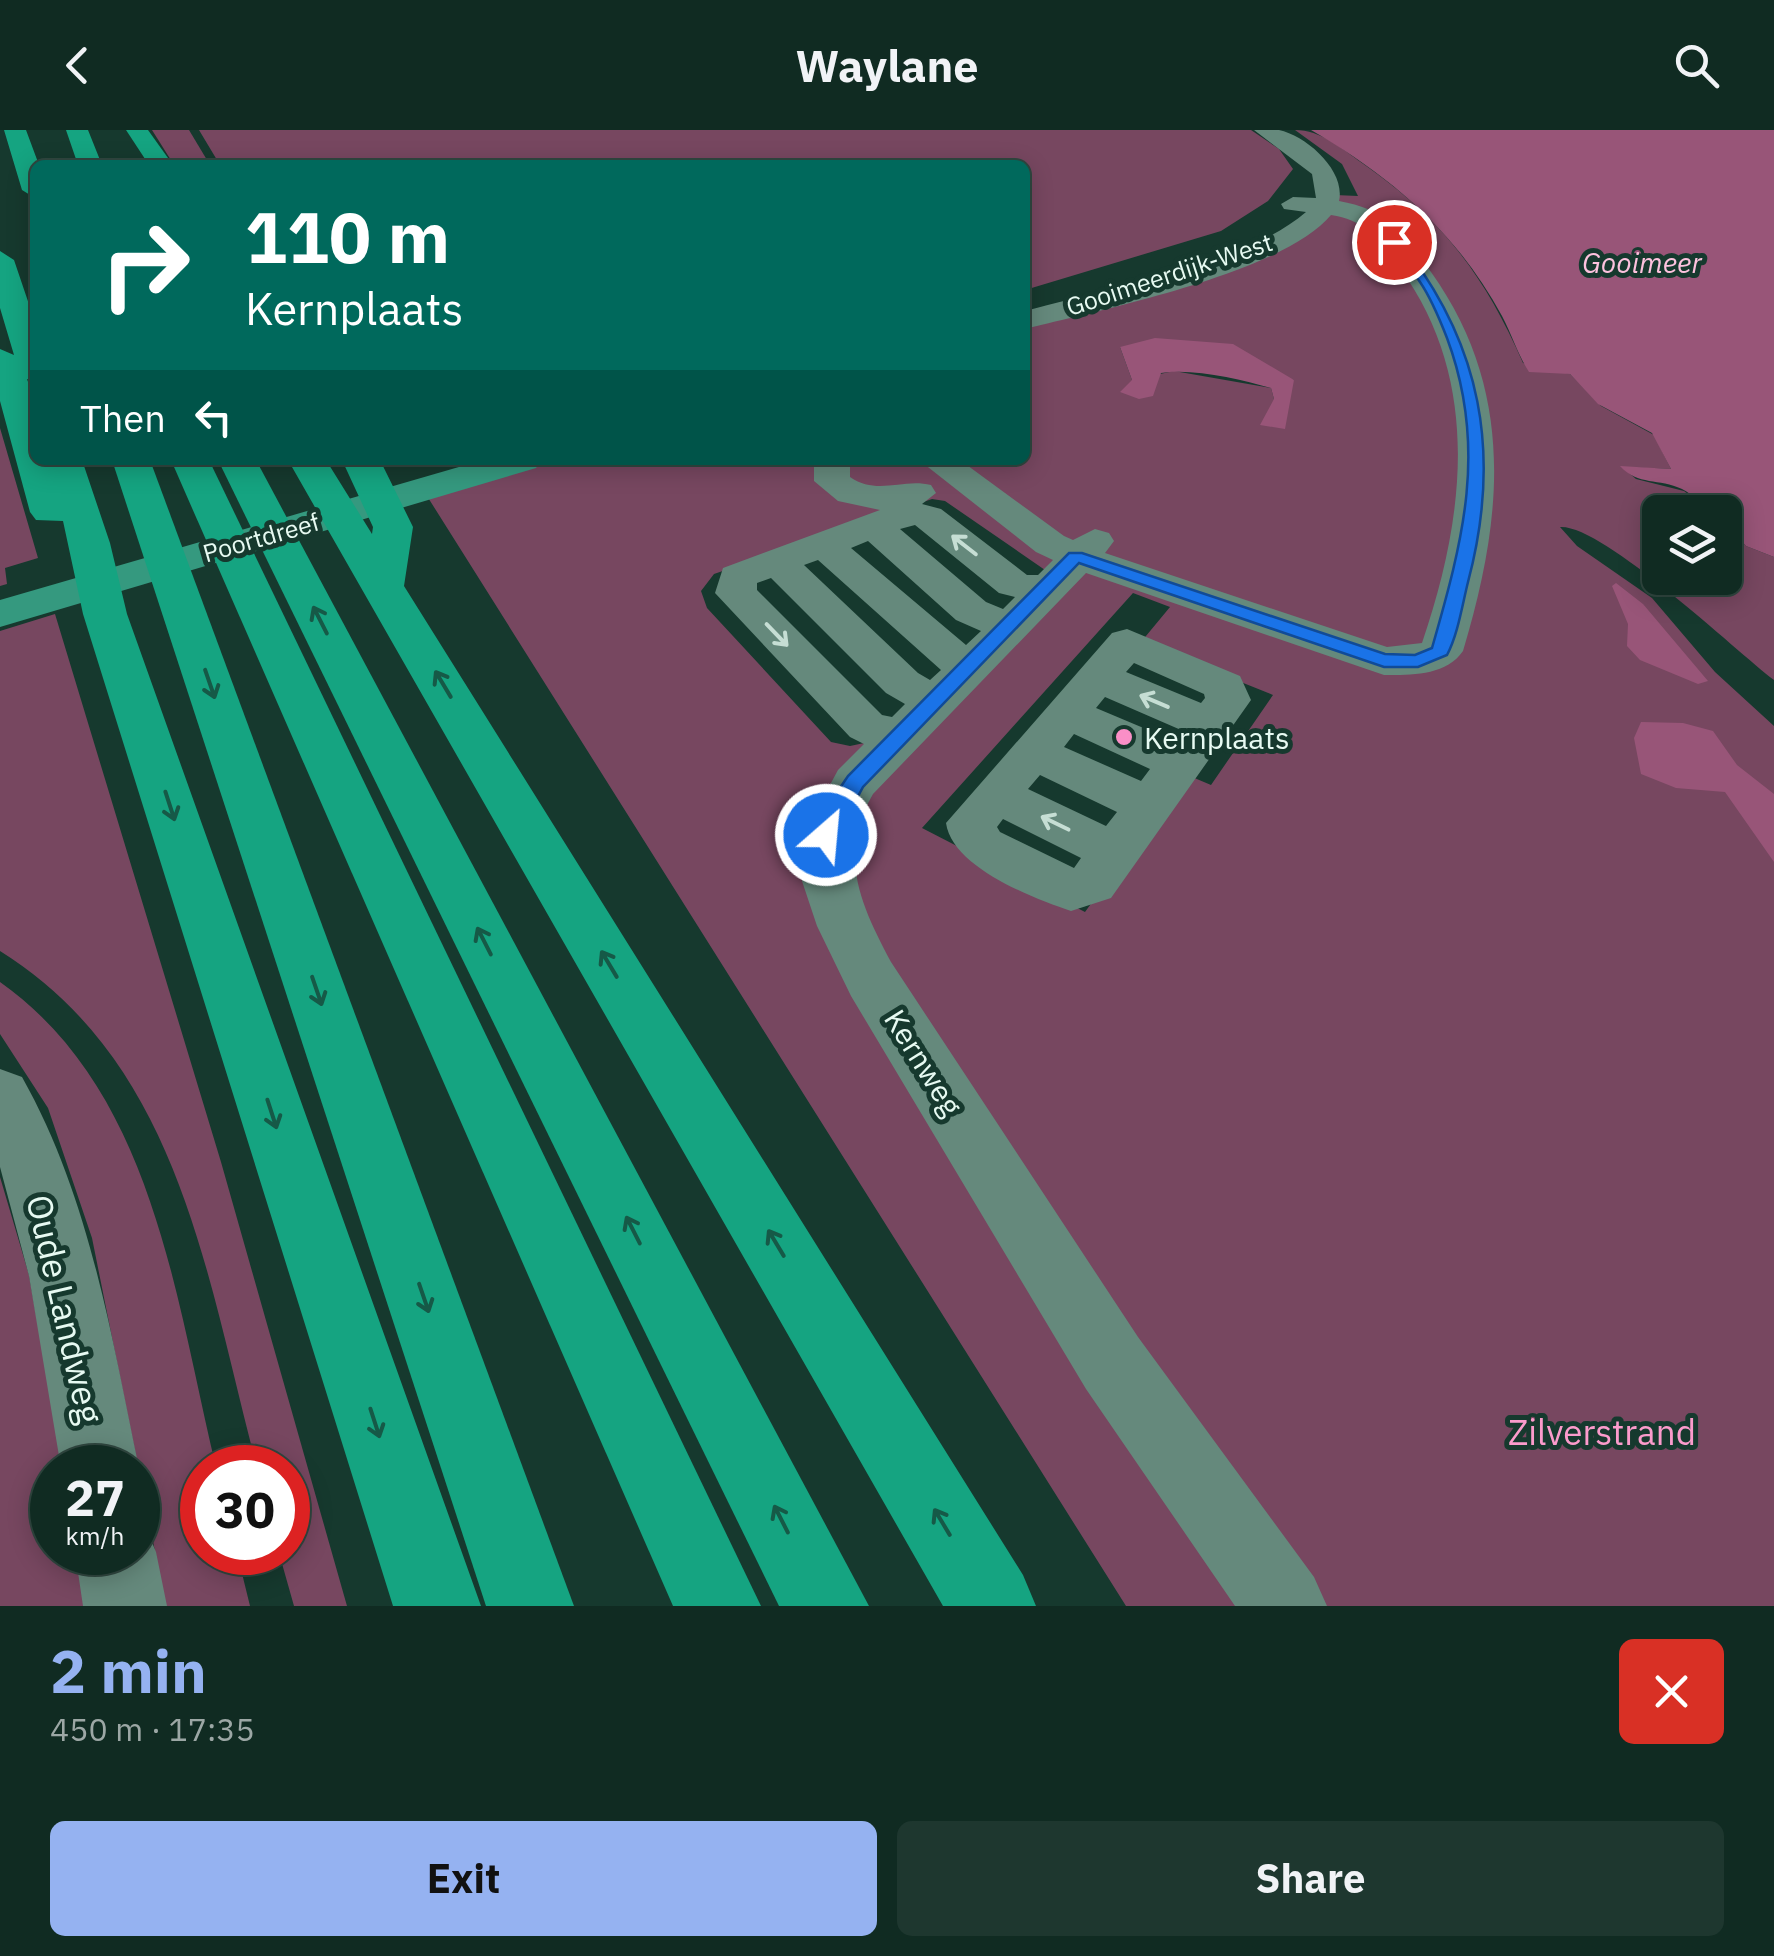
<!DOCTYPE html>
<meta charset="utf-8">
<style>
body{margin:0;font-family:"IBM Plex Sans",sans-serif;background:#1e372f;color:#f1f3f6;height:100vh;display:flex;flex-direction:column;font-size:38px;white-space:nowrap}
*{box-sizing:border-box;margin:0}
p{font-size:32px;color:#9ca7a5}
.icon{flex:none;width:55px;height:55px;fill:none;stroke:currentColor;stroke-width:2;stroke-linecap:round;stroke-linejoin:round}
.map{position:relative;height:1476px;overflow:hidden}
.side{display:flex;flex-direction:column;background:#102b22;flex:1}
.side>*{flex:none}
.banner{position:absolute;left:30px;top:30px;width:1000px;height:305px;border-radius:15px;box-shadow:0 5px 25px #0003,0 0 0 2px #304740;background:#00695c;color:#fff;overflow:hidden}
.tools{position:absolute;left:1642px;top:365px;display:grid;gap:20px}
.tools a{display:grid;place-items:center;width:100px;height:100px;border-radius:15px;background:#102b22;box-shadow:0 5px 25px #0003,0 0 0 2px #304740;font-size:50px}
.speed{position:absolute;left:30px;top:1315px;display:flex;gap:20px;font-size:50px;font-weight:700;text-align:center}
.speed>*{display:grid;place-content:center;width:130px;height:130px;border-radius:50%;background:#102b22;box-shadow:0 5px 25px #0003,0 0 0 2px #304740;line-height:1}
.speed small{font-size:25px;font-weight:400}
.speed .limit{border:15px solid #d22;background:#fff;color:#111}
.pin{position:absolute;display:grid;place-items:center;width:85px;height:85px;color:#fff;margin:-42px;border:5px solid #fff;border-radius:50%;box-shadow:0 2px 10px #0007}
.me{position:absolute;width:110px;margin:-55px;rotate:27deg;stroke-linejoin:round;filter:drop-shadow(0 0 8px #0008)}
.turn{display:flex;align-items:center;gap:35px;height:210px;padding:0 50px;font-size:45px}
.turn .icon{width:130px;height:130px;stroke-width:2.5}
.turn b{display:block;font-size:70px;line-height:85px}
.then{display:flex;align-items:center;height:95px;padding:0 50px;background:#0003;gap:20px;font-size:38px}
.round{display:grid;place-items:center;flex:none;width:105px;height:105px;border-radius:15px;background:#1e372f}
.summary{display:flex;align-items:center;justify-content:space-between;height:170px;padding:0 50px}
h1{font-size:60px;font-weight:800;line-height:75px;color:#95b2f1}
.button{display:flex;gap:20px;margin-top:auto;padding:20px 50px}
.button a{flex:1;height:115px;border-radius:15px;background:#95b2f1;color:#111;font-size:40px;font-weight:800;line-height:115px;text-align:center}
.button a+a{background:#1e372f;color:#f1f3f6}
header{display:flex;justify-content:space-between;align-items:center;height:130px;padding:0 50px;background:#102b22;font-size:45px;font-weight:800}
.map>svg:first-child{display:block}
.green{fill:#774760;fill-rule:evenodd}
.water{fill:#985578}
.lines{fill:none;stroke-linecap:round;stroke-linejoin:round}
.minor{fill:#65897c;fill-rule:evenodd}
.major{fill:#35997f;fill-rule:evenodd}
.highway{fill:#15a481;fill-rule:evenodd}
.oneway{stroke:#c6ded4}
.oneway2{stroke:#165947}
.route{fill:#1a73e8;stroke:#114b97;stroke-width:2.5}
.poi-dot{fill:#fa8fc7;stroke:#16392e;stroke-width:4}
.labels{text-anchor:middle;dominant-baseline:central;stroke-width:10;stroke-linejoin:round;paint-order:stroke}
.far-street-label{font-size:25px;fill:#e7faf2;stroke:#16392e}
.far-water-label{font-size:28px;font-style:italic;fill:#fdc2de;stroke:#16392e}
.poi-label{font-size:30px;fill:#e7faf2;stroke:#16392e;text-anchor:start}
.street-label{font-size:30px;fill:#e7faf2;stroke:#16392e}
.near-street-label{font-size:35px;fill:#e7faf2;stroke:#16392e}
.near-park-label{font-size:35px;fill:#fb9bcc;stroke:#16392e}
</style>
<header><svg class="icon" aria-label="back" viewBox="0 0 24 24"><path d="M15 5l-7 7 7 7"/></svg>Waylane<svg class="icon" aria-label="search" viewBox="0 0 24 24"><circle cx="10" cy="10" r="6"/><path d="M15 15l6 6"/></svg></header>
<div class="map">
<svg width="1774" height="1476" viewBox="0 0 1774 1476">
<rect width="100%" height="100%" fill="#16392e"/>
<!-- green -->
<g class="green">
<path d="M 152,0 L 189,0 L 210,35 L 174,35 Z"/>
<path d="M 199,0 L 1251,0 L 1279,19 L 1293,39 L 1268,71 L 1221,101 L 1025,160 L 1025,35 L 220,35 Z"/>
<path d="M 1295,0 C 1321,0 1341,18 1362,33 C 1441,88 1484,144 1523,233 L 1570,244 L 1601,276 L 1654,305 L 1671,339 L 1622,337 L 1636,349 L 1684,361 L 1712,382 L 1660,382 L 1660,448 L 1725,448 L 1725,393 L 1746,416 L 1774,427 L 1774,550 C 1735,520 1602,394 1560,397 L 1577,416 L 1652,468 L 1715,542 L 1774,596 L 1774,1476 L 1126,1476 L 427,366 L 551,330 L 1025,330 L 1025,192 L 1279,113 L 1335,65 L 1358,66 L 1342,34 ZM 1120,217 L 1294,250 L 1274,269 L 1271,258 L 1174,241 L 1132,250 ZM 932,369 L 945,371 L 1045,440 L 869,612 L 850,616 L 831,612 L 707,478 L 701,461 L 714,444 ZM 1133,463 L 1170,477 L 1141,512 L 1273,565 L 1211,655 L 1185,644 L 1085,782 L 922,698 Z"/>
<path d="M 0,298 L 38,428 L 5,438 L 7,454 L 0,456 Z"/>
<path d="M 55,484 L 221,1032 L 347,1476 L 294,1476 L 279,1423 L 288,1422 L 288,1338 L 257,1337 C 206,1147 181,934 0,821 L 0,501 Z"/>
<path d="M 0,852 C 154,961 175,1168 216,1337 L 202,1338 L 202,1422 L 237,1423 L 250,1476 L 166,1476 L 92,1108 L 48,978 L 0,904 Z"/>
<path d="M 0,1047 L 29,1145 L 63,1337 L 52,1338 L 52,1422 L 76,1423 L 84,1476 L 0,1476 Z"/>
</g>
<!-- water -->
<g class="water">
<path d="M 1311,0 L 1774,0 L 1774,427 L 1746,416 L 1725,392 L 1725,382 C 1705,382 1698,367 1682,359 C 1659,348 1638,356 1620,336 L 1671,339 L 1652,303 L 1598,274 L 1570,244 L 1529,242 C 1518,225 1512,205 1502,186 C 1457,103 1392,47 1311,0 Z"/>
<path d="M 1155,208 L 1233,214 L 1294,250 L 1285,299 L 1260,295 L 1274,269 L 1271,258 C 1239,249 1193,238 1161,243 L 1153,266 L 1139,269 L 1120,262 L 1132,250 L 1120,217 Z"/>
<path d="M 1616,453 L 1643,474 L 1708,551 L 1698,554 L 1640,530 L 1627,516 L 1628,494 L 1612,456 Z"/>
<path d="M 1641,592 L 1683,593 L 1713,601 L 1737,635 L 1774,664 L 1774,732 L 1725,662 L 1676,658 L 1641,644 L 1634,608 Z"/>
</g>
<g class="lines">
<!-- minor -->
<g class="minor">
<path d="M 1254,0 C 1262,0 1272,0 1279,0 C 1307,6 1346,41 1339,71 C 1392,81 1401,102 1431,142 C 1516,261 1503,388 1463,521 C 1446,546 1411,545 1384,545 L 1086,443 L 873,664 C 837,726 861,775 891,832 L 1138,1207 L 1314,1447 L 1327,1476 L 1235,1476 L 1086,1259 L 851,866 L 817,796 L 802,751 L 803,705 L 838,640 L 864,614 L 850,607 L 715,463 L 723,438 L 880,380 L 838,371 L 814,351 L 814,330 L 850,330 L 850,347 C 878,366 902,348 931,355 L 936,363 L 922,374 L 941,379 L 1027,445 L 1038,445 L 1053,430 L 1036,422 L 919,330 L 960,330 L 1064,406 L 1073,410 L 1095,399 L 1109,403 L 1114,411 L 1105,423 L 1387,517 L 1422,513 C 1465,387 1482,251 1400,138 C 1379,110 1368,91 1331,85 C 1283,143 1100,180 1025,199 L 1025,181 C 1105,159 1243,136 1306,82 L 1284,79 L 1281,74 L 1293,67 L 1316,68 L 1312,44 ZM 915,395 L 999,463 L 1015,467 L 1003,479 L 986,472 L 900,399 ZM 868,411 L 956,490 L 981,501 L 966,515 L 851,418 ZM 818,430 L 941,540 L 930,550 L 918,543 L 804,435 ZM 771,448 L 886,563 L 905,574 L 892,587 L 882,585 L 757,460 L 757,453 Z"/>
<path d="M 1127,499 L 1240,546 L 1251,570 L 1111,768 L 1071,781 C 1032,768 952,737 946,693 L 1112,503 ZM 1134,533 L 1204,564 L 1205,568 L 1201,573 L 1126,542 ZM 1105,567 L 1181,600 L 1172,610 L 1096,578 ZM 1074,604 L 1150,639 L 1141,651 L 1064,617 ZM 1040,645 L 1117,682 L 1106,696 L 1028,659 ZM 1003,689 L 1081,728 L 1074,738 L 1000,702 L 997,697 Z"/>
<path d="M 0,939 L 22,947 C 90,1068 111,1204 139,1338 L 138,1341 L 138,1338 L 61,1338 L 29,1146 L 0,1037 Z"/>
<path d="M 138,1391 L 144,1393 L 156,1422 L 167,1476 L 83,1476 L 75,1422 L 138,1422 Z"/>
</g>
<!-- major -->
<path class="major" d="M 483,330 L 542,330 L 536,338 L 0,497 L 0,470 Z"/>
<!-- highway -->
<g class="highway">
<path d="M 4,0 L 26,0 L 39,35 L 35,35 L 35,68 L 22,60 Z"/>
<path d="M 66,0 L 88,0 L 102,35 L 78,35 Z"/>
<path d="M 126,0 L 148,0 L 173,35 L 149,35 Z"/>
<path d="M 0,121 L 14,130 L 35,192 L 35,251 L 27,249 L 35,272 L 35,330 L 82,330 L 110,413 L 127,484 L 481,1476 L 393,1476 L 83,484 L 63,391 L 36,390 L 30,382 L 0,271 L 0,219 L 14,225 L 0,178 Z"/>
<path d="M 112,330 L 150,330 L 574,1476 L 486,1476 Z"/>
<path d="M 171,330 L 209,330 L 761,1476 L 673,1476 Z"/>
<path d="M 218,330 L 256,330 L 869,1476 L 779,1476 Z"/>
<path d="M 288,330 L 326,330 L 372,404 L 373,397 L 342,330 L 380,330 L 413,397 L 404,456 L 1023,1445 L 1036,1476 L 943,1476 Z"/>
</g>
</g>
<!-- one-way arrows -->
<defs><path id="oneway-shaft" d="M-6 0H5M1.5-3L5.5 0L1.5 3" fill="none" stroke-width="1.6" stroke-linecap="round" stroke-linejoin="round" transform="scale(2.5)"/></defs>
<g class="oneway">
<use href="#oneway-shaft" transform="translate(964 415) rotate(-142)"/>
<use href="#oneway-shaft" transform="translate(777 505) rotate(46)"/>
<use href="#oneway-shaft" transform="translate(1154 571) rotate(-157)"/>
<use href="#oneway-shaft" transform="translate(1055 693) rotate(-154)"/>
</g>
<g class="oneway2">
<use href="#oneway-shaft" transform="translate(320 490) rotate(-117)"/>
<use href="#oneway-shaft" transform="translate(210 554) rotate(71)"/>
<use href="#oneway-shaft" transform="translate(443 554) rotate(-121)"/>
<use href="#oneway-shaft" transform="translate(170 676) rotate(72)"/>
<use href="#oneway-shaft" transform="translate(484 811) rotate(-117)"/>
<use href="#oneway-shaft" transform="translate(609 834) rotate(-121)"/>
<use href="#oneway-shaft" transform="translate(317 861) rotate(71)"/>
<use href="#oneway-shaft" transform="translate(272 984) rotate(72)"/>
<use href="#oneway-shaft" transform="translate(633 1100) rotate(-117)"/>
<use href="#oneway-shaft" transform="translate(776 1113) rotate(-121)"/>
<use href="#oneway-shaft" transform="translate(424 1168) rotate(71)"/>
<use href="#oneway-shaft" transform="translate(375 1293) rotate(72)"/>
<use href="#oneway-shaft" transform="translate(781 1389) rotate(-117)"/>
<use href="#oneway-shaft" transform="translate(942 1392) rotate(-121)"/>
</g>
<!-- route -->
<path class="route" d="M 1390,109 L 1398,109 C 1482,212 1502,324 1468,452 C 1462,476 1458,504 1447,525 L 1418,537 L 1384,537 L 1079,433 L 863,657 L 834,711 L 818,711 L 815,705 L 821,686 L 848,646 L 1069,423 L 1082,423 L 1385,524 L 1415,525 L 1432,518 C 1463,410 1488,318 1447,208 C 1440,190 1431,168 1420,152 C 1411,138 1393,124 1390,109 Z"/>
<!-- markers -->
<circle class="poi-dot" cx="1124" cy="607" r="10"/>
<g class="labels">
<!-- far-street labels -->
<g class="far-street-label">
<text transform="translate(1169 144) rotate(-18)">Gooimeerdijk-West</text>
<text transform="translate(261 407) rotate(-16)">Poortdreef</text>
</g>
<!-- far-water labels -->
<g class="far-water-label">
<text x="1642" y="132">Gooimeer</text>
</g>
<!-- poi labels -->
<g class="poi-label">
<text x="1144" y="607">Kernplaats</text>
</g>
<!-- street labels -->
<g class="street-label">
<text transform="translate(924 932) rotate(58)">Kernweg</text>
</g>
<!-- near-street labels -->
<g class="near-street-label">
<text transform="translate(65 1179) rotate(77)">Oude Landweg</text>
</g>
<!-- near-park labels -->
<g class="near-park-label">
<text x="1602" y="1302">Zilverstrand</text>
</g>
</g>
</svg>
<div class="tools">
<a><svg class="icon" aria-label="layers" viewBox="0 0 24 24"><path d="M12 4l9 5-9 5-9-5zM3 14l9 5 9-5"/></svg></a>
</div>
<div class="speed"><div>27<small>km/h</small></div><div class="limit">30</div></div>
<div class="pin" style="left:1394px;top:112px;background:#d93025"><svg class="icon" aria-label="arrive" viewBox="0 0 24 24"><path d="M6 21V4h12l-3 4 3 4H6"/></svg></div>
<svg class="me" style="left:826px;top:705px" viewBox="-20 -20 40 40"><circle r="17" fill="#1a73e8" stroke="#fff" stroke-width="3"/><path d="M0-11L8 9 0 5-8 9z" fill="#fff"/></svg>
<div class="banner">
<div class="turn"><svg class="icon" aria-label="right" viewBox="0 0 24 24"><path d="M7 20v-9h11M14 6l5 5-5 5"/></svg><div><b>110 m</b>Kernplaats</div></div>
<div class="then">Then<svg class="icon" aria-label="left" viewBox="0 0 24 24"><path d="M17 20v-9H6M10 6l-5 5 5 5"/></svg></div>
</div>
</div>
<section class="side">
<div class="summary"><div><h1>2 min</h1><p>450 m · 17:35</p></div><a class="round" style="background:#d93025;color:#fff"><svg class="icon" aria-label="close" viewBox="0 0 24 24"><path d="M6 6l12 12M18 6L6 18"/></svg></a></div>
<div class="button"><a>Exit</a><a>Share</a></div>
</section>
